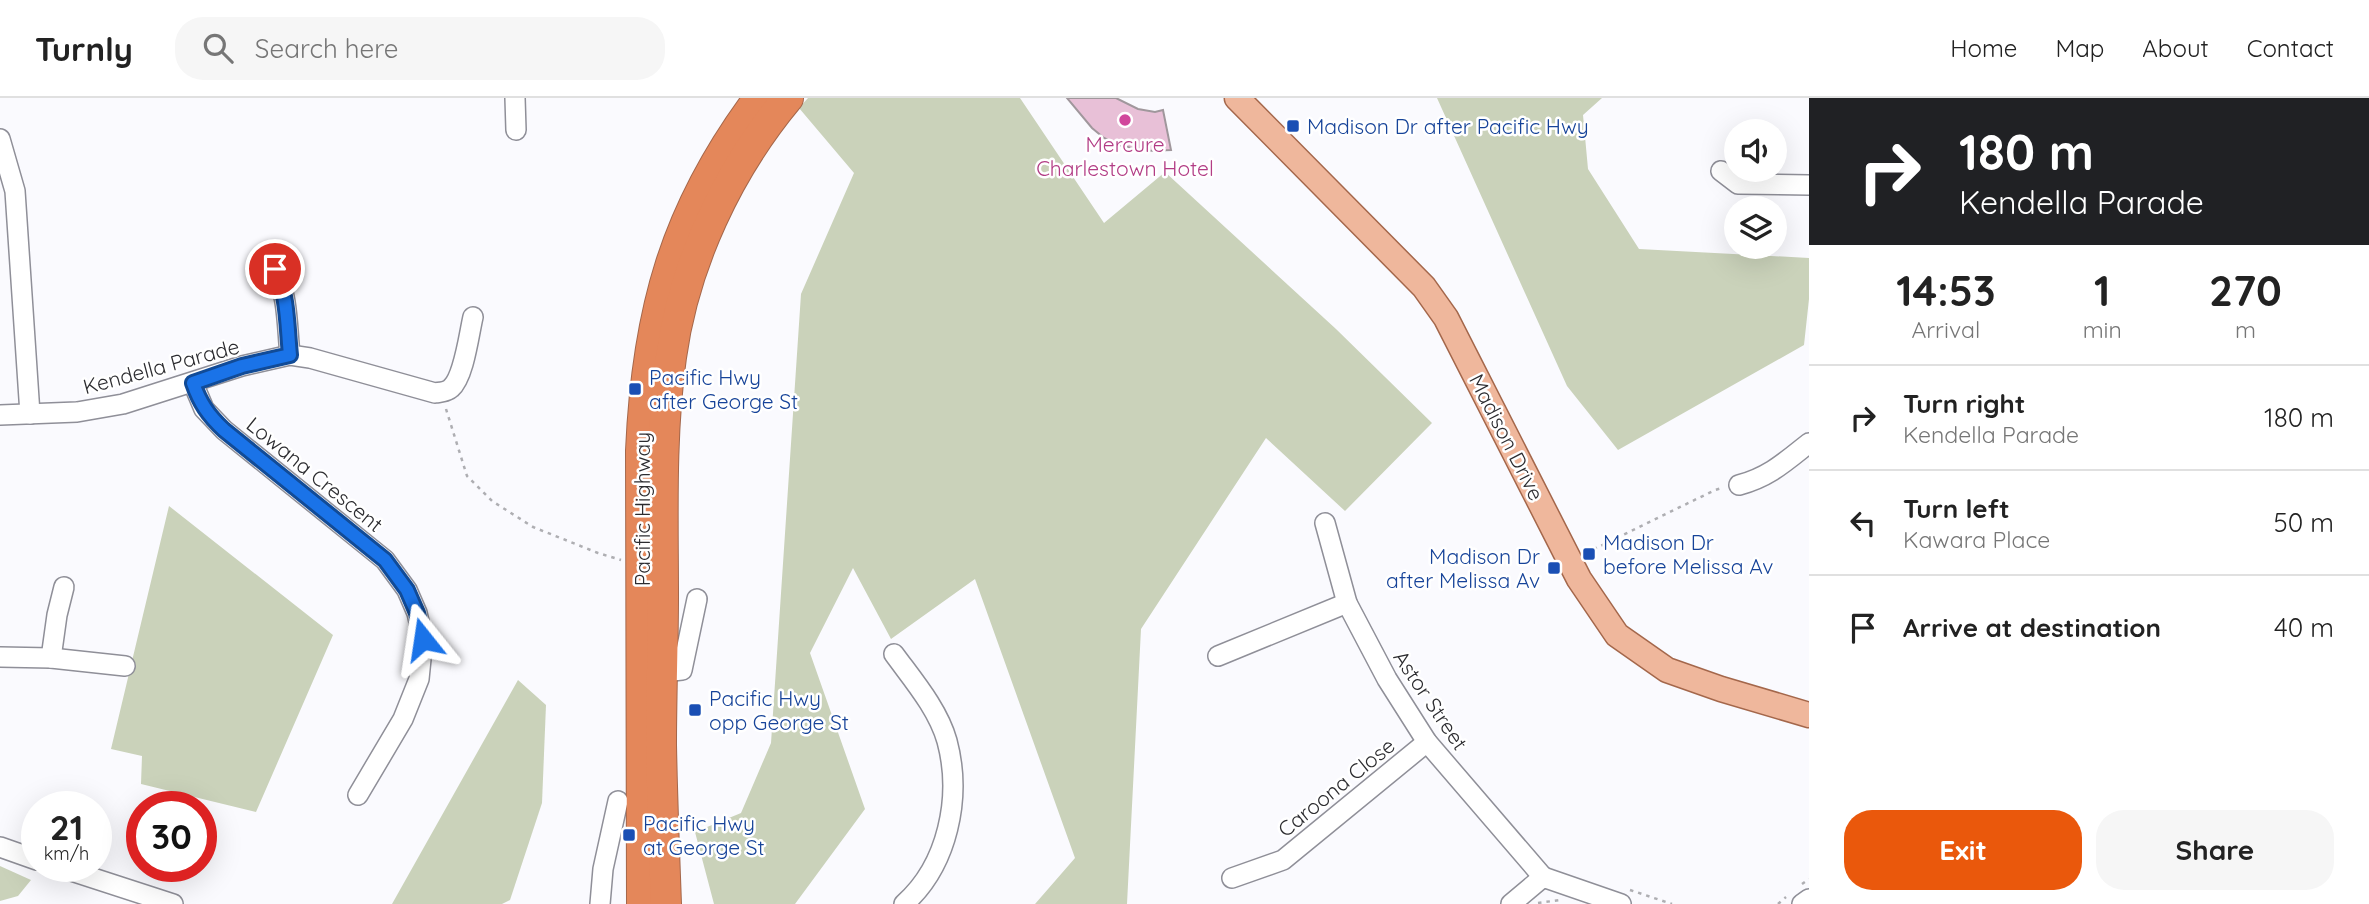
<!DOCTYPE html>
<style>
body{margin:0;font-family:Quicksand,sans-serif;background:#f6f6f6;color:#222;height:100vh;display:flex;flex-direction:column;font-size:26px;white-space:nowrap}
*{box-sizing:border-box;margin:0}
p{font-size:23px;color:#767676}
.icon{flex:none;width:38px;height:38px;fill:none;stroke:currentColor;stroke-width:2;stroke-linecap:round;stroke-linejoin:round}
.map{position:relative;flex:1;overflow:hidden}
.side{display:flex;flex-direction:column;background:#fff;width:560px}
.side>*{flex:none}
.guide{background:#202124;color:#fff;overflow:hidden}
.controls{position:absolute;left:1724px;top:21px;display:grid;gap:14px}
.controls a{display:grid;place-items:center;width:63px;height:63px;border-radius:50%;background:#fff;box-shadow:0 7px 28px #0002;font-size:35px}
.speed{position:absolute;left:21px;top:693px;display:flex;gap:14px;font-size:35px;font-weight:700;text-align:center}
.speed>*{display:grid;place-content:center;width:91px;height:91px;border-radius:50%;background:#fff;box-shadow:0 7px 28px #0002;line-height:1}
.speed small{font-size:18px;font-weight:400}
.speed .limit{border:10px solid #d22;background:#fff;color:#111}
.pin{position:absolute;display:grid;place-items:center;width:60px;height:60px;color:#fff;margin:-30px;border:4px solid #fff;border-radius:50%;box-shadow:0 2px 7px #0007}
.me{position:absolute;width:77px;margin:-38px;rotate:345deg;stroke-linejoin:round;filter:drop-shadow(0 0 5px #0008)}
.turn{display:flex;align-items:center;gap:24px;height:147px;padding:0 35px;font-size:32px}
.turn .icon{width:91px;height:91px;stroke-width:2.5}
.turn b{display:block;font-size:49px;line-height:60px}
.eta{display:flex;justify-content:space-evenly;align-items:center;height:119px;text-align:center}
.eta b{font-size:42px;font-weight:700;line-height:49px}
.action{display:flex;gap:14px;margin-top:auto;padding:14px 35px}
.action a{flex:1;height:80px;border-radius:28px;background:#ea580c;color:#fff;font-size:28px;font-weight:700;line-height:80px;text-align:center}
.action a+a{background:#f6f6f6;color:#222}
ul{padding:0;list-style:none}
li{display:flex;align-items:center;gap:21px;height:105px;padding:0 35px;border-top:2px solid #e0e0e0}
li div{flex:1}
li b{display:block;font-size:26px}
li em{font-style:normal}
header{display:flex;align-items:center;gap:42px;box-sizing:border-box;height:98px;padding:0 35px;background:#fff;border-bottom:2px solid #e0e0e0}
header strong{font-size:33px}
nav{display:flex;gap:38px;margin-inline-start:auto;font-size:24px}
.search{width:490px;height:63px;background:#f6f6f6;display:flex;align-items:center;gap:18px;box-sizing:border-box;padding:0 24px;border-radius:28px;color:#767676;font-size:26px}
main{display:flex;flex:1;min-height:0}
.map>svg:first-child{display:block}
.green{fill:#cad2ba}
.building{fill:#e8c0d7;stroke:#a0979c;stroke-width:2}
.lines{fill:none;stroke-linecap:round;stroke-linejoin:round}
.minor-casing{stroke:#8f8f98;stroke-width:22}
.major-casing{stroke:#a4674b;stroke-width:27}
.highway-casing{stroke:#a4674b;stroke-width:32}
.path{stroke:#aeaeb2;stroke-width:2.5;stroke-dasharray:3.5 5;stroke-linecap:butt}
.minor{stroke:#fff;stroke-width:19}
.major{stroke:#efb79c;stroke-width:24}
.highway{stroke:#e4875a;stroke-width:30}
.route-casing{stroke:#114b97;stroke-width:18}
.route{stroke:#1a73e8;stroke-width:12}
.hotel-dot{fill:#d1479c;stroke:#fff;stroke-width:2.5}
.transit-dot{fill:#1a4fb4;stroke:#fff;stroke-width:2.5}
.labels{text-anchor:middle;dominant-baseline:central;stroke-width:5;stroke-linejoin:round;paint-order:stroke}
.transit-label{font-size:21px;fill:#164399;stroke:#fff;text-anchor:start}
.hotel-label{font-size:21px;fill:#b23c85;stroke:#fff}
.street-label{font-size:21px;fill:#2c2c30;stroke:#fff}
</style>
<header>
<strong>Turnly</strong>
<div class="search"><svg class="icon" aria-label="search" viewBox="0 0 24 24"><circle cx="10" cy="10" r="6"/><path d="M15 15l6 6"/></svg>Search here</div>
<nav><a>Home</a><a>Map</a><a>About</a><a>Contact</a></nav>
</header>
<main>
<div class="map">
<svg width="1809" height="806" viewBox="0 0 1809 806">
<rect width="100%" height="100%" fill="#fafafe"/>
<!-- green -->
<g class="green">
<path d="M 808,0 L 1020,0 L 1104,125 L 1165,74 L 1336,231 L 1432,325 L 1345,413 L 1266,340 L 1141,531 L 1127,806 L 1035,806 L 1075,760 L 975,481 L 891,541 L 853,470 L 810,555 L 865,711 L 795,806 L 714,806 L 695,734 L 741,715 L 771,645 L 801,196 L 854,75 L 799,10 Z"/>
<path d="M 1437,0 L 1602,0 L 1583,17 L 1588,71 L 1639,151 L 1809,160 L 1809,201 L 1804,247 L 1618,352 L 1567,288 Z"/>
<path d="M 169,408 L 333,537 L 256,714 L 141,686 L 142,658 L 111,651 Z"/>
<path d="M 518,582 L 546,607 L 542,705 L 510,802 L 502,806 L 392,806 Z"/>
<path d="M 0,768 L 31,782 L 18,798 L 0,803 Z"/>
</g>
<!-- building -->
<path class="building" d="M 1067,0 L 1116,0 L 1138,11 L 1155,14 L 1163,12 L 1171,52 L 1144,53 L 1119,47 L 1104,40 L 1092,30 Z"/>
<g class="lines">
<defs>
<g id="minor">
<path d="M 515,0 L 516,32"/>
<path d="M 0,41 L 15,93 L 30,316"/>
<path d="M 1721,73 L 1738,86 L 1809,87"/>
<path d="M 275,171 C 288,197 287,228 290,257"/>
<path d="M 193,285 L 204,311 L 224,332 L 385,462 L 407,492 L 417,515 L 423,541 L 419,581 L 403,621 L 358,697"/>
<path d="M 0,317 L 77,314 L 123,306 L 242,268 L 290,257 L 310,260 L 435,295 C 441,294 447,294 451,290 C 464,279 469,236 473,219"/>
<path d="M 1739,387 C 1769,379 1785,364 1809,345"/>
<path d="M 1325,425 L 1347,505 L 1387,581 L 1427,644 L 1543,779"/>
<path d="M 894,556 C 913,582 938,611 947,643 C 962,699 948,767 904,806"/>
<path d="M 1218,558 L 1347,505"/>
<path d="M 0,559 L 51,560 L 125,568"/>
<path d="M 51,560 L 57,517 L 64,489"/>
<path d="M 663,574 L 682,572 L 697,501"/>
<path d="M 0,749 L 37,762"/>
<path d="M 56,768 L 173,806"/>
<path d="M 1232,780 L 1283,762 L 1427,644"/>
<path d="M 600,806 L 603,771 L 618,703"/>
<path d="M 1511,806 L 1543,779 L 1621,806"/>
<path d="M 1802,806 L 1809,801"/>
</g>
<path id="major" d="M 1237,0 L 1424,189 L 1446,220 L 1579,481 L 1617,537 L 1667,572 L 1721,591 L 1809,617"/>
<g id="highway">
<path d="M 642,806 L 641,353 C 647,214 675,112 759,0"/>
<path d="M 666,806 C 664,753 662,700 661,647 C 661,597 663,547 663,498 C 663,418 660,338 671,259 C 684,165 728,72 788,0"/>
</g>
</defs>
<!-- minor casing -->
<use href="#minor" class="minor-casing"/>
<!-- major casing -->
<use href="#major" class="major-casing"/>
<!-- highway casing -->
<use href="#highway" class="highway-casing"/>
<!-- path -->
<g class="path">
<path d="M 446,311 L 467,378 L 492,403 L 533,429 L 598,455 L 621,462"/>
<path d="M 1586,455 L 1715,392 L 1722,390"/>
<path d="M 1802,786 L 1809,781"/>
<path d="M 1630,792 L 1672,806"/>
<path d="M 1538,805 L 1560,802"/>
<path d="M 1778,806 L 1786,799"/>
</g>
<!-- minor -->
<use href="#minor" class="minor"/>
<!-- major -->
<use href="#major" class="major"/>
<!-- highway -->
<use href="#highway" class="highway"/>
</g>
<g class="lines">
<defs>
<path id="route" d="M 275,171 C 288,197 287,228 290,257 L 242,268 L 193,285 C 200,305 208,317 224,332 L 385,462 L 407,492 L 417,515 L 423,541"/>
</defs>
<!-- route casing -->
<use href="#route" class="route-casing"/>
<!-- route -->
<use href="#route" class="route"/>
</g>
<!-- markers -->
<circle class="hotel-dot" cx="1125" cy="22" r="7"/>
<g class="transit-dot">
<rect x="1286" y="21" width="14" height="14" rx="3.5"/>
<rect x="628" y="284" width="14" height="14" rx="3.5"/>
<rect x="1582" y="449" width="14" height="14" rx="3.5"/>
<rect x="1547" y="463" width="14" height="14" rx="3.5"/>
<rect x="688" y="605" width="14" height="14" rx="3.5"/>
<rect x="622" y="730" width="14" height="14" rx="3.5"/>
</g>
<g class="labels">
<!-- transit labels -->
<g class="transit-label">
<text x="1307" y="28">Madison Dr after Pacific Hwy</text>
<text x="649" y="279">Pacific Hwy<tspan x="649" dy="24">after George St</tspan></text>
<text x="1603" y="444">Madison Dr<tspan x="1603" dy="24">before Melissa Av</tspan></text>
<text x="1540" y="458" text-anchor="end">Madison Dr<tspan x="1540" dy="24">after Melissa Av</tspan></text>
<text x="709" y="600">Pacific Hwy<tspan x="709" dy="24">opp George St</tspan></text>
<text x="643" y="725">Pacific Hwy<tspan x="643" dy="24">at George St</tspan></text>
</g>
<!-- hotel labels -->
<g class="hotel-label">
<text x="1125" y="46">Mercure<tspan x="1125" dy="24">Charlestown Hotel</tspan></text>
</g>
<!-- street labels -->
<g class="street-label">
<text transform="translate(161 268) rotate(-15)">Kendella Parade</text>
<text transform="translate(1507 339) rotate(63)">Madison Drive</text>
<text transform="translate(315 376) rotate(39)">Lowana Crescent</text>
<text transform="translate(642 411) rotate(-90)">Pacific Highway</text>
<text transform="translate(1431 602) rotate(56)">Astor Street</text>
<text transform="translate(1336 689) rotate(-39)">Caroona Close</text>
</g>
</g>
</svg>
<div class="controls">
<a><svg class="icon" aria-label="sound" viewBox="0 0 24 24"><path d="M4 9h4l5-4v14l-5-4H4zM17 9q2 3 0 6"/></svg></a>
<a><svg class="icon" aria-label="layers" viewBox="0 0 24 24"><path d="M12 4l9 5-9 5-9-5zM3 14l9 5 9-5"/></svg></a>
</div>
<div class="speed"><div>21<small>km/h</small></div><div class="limit">30</div></div>
<div class="pin" style="left:275px;top:171px;background:#d93025"><svg class="icon" aria-label="arrive" viewBox="0 0 24 24"><path d="M6 21V4h12l-3 4 3 4H6"/></svg></div>
<svg class="me" style="left:423px;top:541px" viewBox="-20 -20 40 40"><path d="M0-17L14 15 0 8-14 15z" fill="#1a73e8" stroke="#fff" stroke-width="4"/></svg>
</div>
<section class="side">
<div class="guide">
<div class="turn"><svg class="icon" aria-label="right" viewBox="0 0 24 24"><path d="M7 20v-9h11M14 6l5 5-5 5"/></svg><div><b>180 m</b>Kendella Parade</div></div>
</div>
<div class="eta">
<div><b>14:53</b><p>Arrival</p></div>
<div><b>1</b><p>min</p></div>
<div><b>270</b><p>m</p></div>
</div>
<ul>
<li><svg class="icon" aria-label="right" viewBox="0 0 24 24"><path d="M7 20v-9h11M14 6l5 5-5 5"/></svg><div><b>Turn right</b><p>Kendella Parade</p></div><em>180 m</em></li>
<li><svg class="icon" aria-label="left" viewBox="0 0 24 24"><path d="M17 20v-9H6M10 6l-5 5 5 5"/></svg><div><b>Turn left</b><p>Kawara Place</p></div><em>50 m</em></li>
<li><svg class="icon" aria-label="arrive" viewBox="0 0 24 24"><path d="M6 21V4h12l-3 4 3 4H6"/></svg><div><b>Arrive at destination</b></div><em>40 m</em></li>
</ul>
<div class="action"><a>Exit</a><a>Share</a></div>
</section>
</main>
